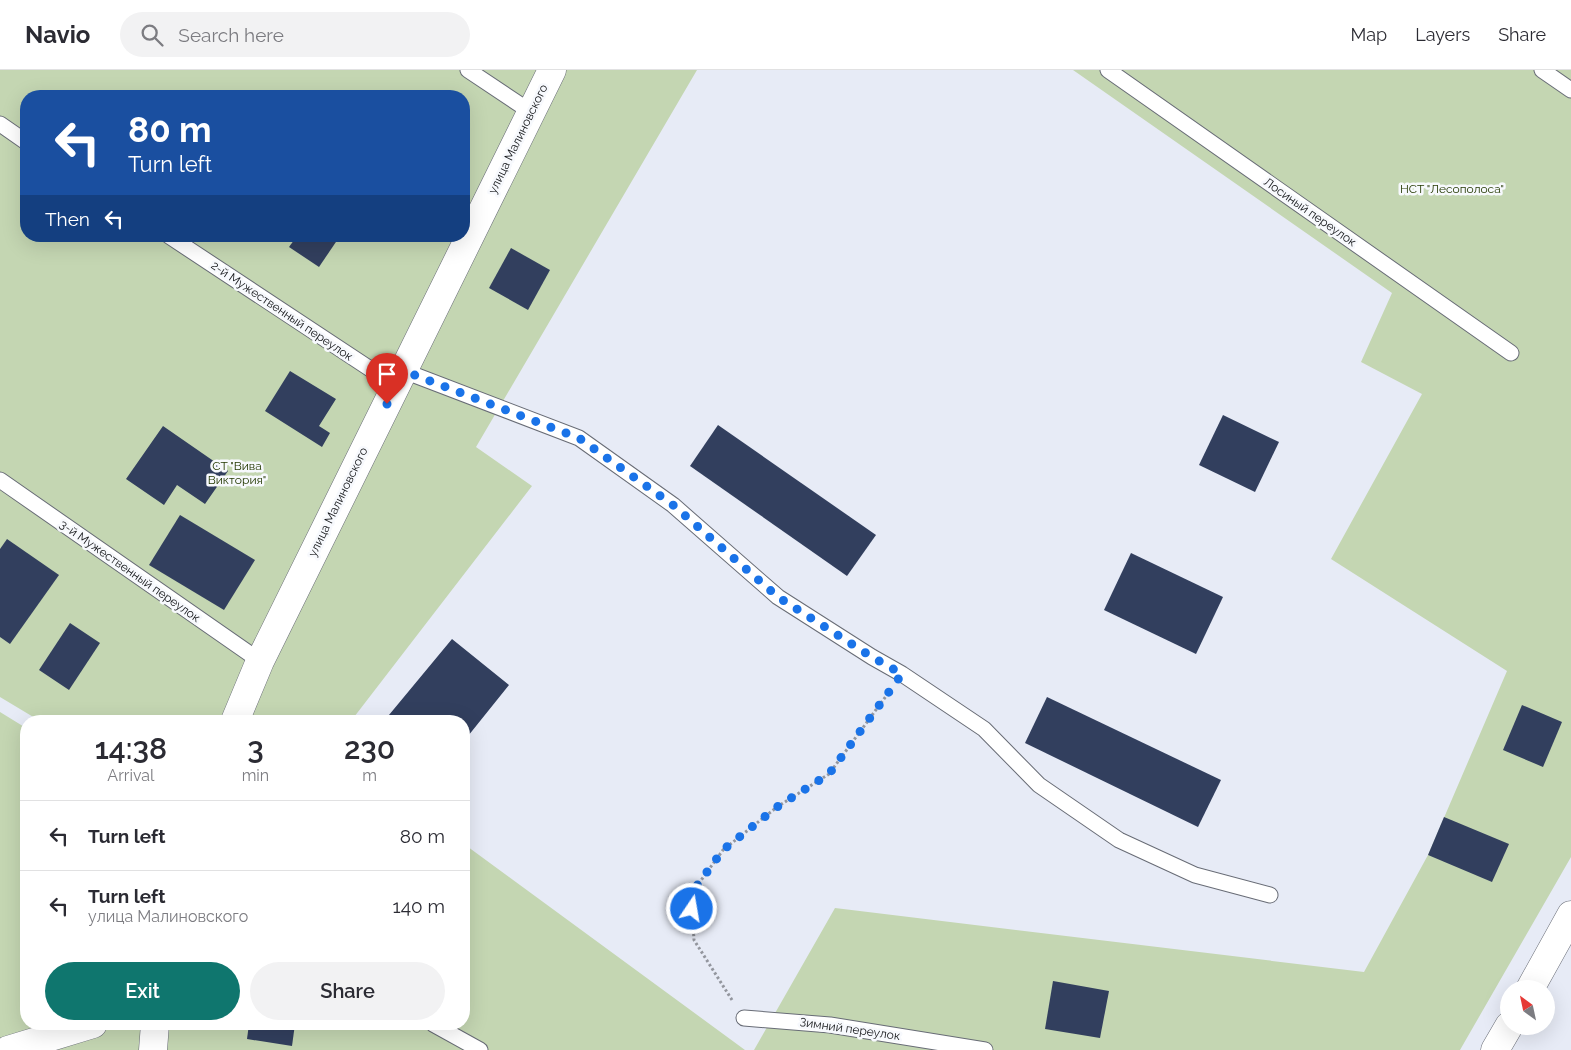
<!DOCTYPE html>
<meta charset="utf-8">
<style>
body{margin:0;font-family:Raleway,sans-serif;background:#f2f2f3;color:#2b2b33;height:100vh;display:flex;flex-direction:column;font-size:19px;white-space:nowrap}
*{box-sizing:border-box;margin:0}
p{font-size:16px;color:#7c7c81}
.icon{flex:none;width:28px;height:28px;fill:none;stroke:currentColor;stroke-width:2;stroke-linecap:round;stroke-linejoin:round}
.map{position:relative;flex:1;overflow:hidden}
.details{position:absolute;left:20px;top:645px;width:450px;height:315px;display:flex;flex-direction:column;background:#fff;border-radius:20px;box-shadow:0 5px 20px #0002}
.details>*{flex:none}
.banner{position:absolute;left:20px;top:20px;width:450px;height:152px;border-radius:20px;box-shadow:0 5px 20px #0002;background:#1a4fa0;color:#fff;overflow:hidden}
.needle{width:32px;rotate:327deg}
.tools{position:absolute;left:1500px;top:910px;display:grid;gap:10px}
.tools a{display:grid;place-items:center;width:55px;height:55px;border-radius:50%;background:#fff;box-shadow:0 5px 20px #0002;font-size:25px}
.pin{position:absolute;display:grid;place-items:center;width:42px;height:42px;color:#fff;margin:-51px -21px;border-radius:50% 50% 50% 0;rotate:-45deg;box-shadow:0 0 5px #0007}
.pin .icon{rotate:45deg}
.me{position:absolute;width:55px;margin:-28px;rotate:12deg;stroke-linejoin:round;filter:drop-shadow(0 0 4px #0008)}
.turn{display:flex;align-items:center;gap:18px;height:105px;padding:0 25px;font-size:22px}
.turn .icon{width:65px;height:65px;stroke-width:2.5}
.turn b{display:block;font-size:35px;line-height:42px}
.then{display:flex;align-items:center;height:48px;padding:0 25px;background:#0003;gap:10px;font-size:19px}
.eta{display:flex;justify-content:space-evenly;align-items:center;height:85px;text-align:center}
.eta b{font-size:30px;font-weight:600;line-height:35px}
.action{display:flex;gap:10px;margin-top:auto;padding:10px 25px}
.action a{flex:1;height:58px;border-radius:30px;background:#0f766e;color:#fff;font-size:20px;font-weight:600;line-height:58px;text-align:center}
.action a+a{background:#f2f2f3;color:#2b2b33}
ul{padding:0;list-style:none}
li{display:flex;align-items:center;gap:15px;height:70px;padding:0 25px;border-top:1px solid #e1e1e2}
li div{flex:1}
li b{display:block;font-size:19px}
li em{font-style:normal}
header{display:flex;align-items:center;gap:30px;box-sizing:border-box;height:70px;padding:0 25px;background:#fff;border-bottom:1px solid #e1e1e2}
header strong{font-size:24px}
nav{display:flex;gap:28px;margin-inline-start:auto;font-size:18px}
.search{width:350px;height:45px;background:#f2f2f3;display:flex;align-items:center;gap:12px;box-sizing:border-box;padding:0 18px;border-radius:28px;color:#7c7c81;font-size:19px}
.map>svg:first-child{display:block}
.green{fill:#c4d6b2;fill-rule:evenodd}
.building{fill:#323f5e}
.lines{fill:none;stroke-linecap:round;stroke-linejoin:round}
.service-casing{stroke:#686c76;stroke-width:17}
.minor-casing{stroke:#686c76;stroke-width:29}
.path{stroke:#93969e;stroke-width:3;stroke-dasharray:2.5 2.5;stroke-linecap:butt}
.service{stroke:#fff;stroke-width:15}
.minor{stroke:#fff;stroke-width:28}
.route{stroke:#1a73e8;stroke-width:9;stroke-dasharray:0 16.2}
.labels{text-anchor:middle;dominant-baseline:central;stroke-width:5;stroke-linejoin:round;paint-order:stroke}
.street-label{font-size:12px;fill:#121417;stroke:#f7f9fd}
.park-label{font-size:12px;fill:#233800;stroke:#f7f9fd}
</style>
<header>
<strong>Navio</strong>
<div class="search"><svg class="icon" aria-label="search" viewBox="0 0 24 24"><circle cx="10" cy="10" r="6"/><path d="M15 15l6 6"/></svg>Search here</div>
<nav><a>Map</a><a>Layers</a><a>Share</a></nav>
</header>
<div class="map">
<svg width="1571" height="980" viewBox="0 0 1571 980">
<rect width="100%" height="100%" fill="#e7ebf6"/>
<!-- green -->
<g class="green">
<path d="M 0,0 L 697,0 L 476,377 L 532,416 L 351,651 L 40,651 L 0,627 ZM 26,26 L 464,26 L 464,166 L 26,166 Z"/>
<path d="M 1073,0 L 1571,0 L 1571,787 L 1460,980 L 754,980 L 835,838 L 1364,902 L 1428,785 L 1507,601 L 1331,489 L 1422,324 L 1361,292 L 1392,223 Z"/>
<path d="M 0,642 L 26,658 L 26,954 L 151,954 L 149,980 L 0,980 Z"/>
<path d="M 464,774 L 745,980 L 155,980 L 156,954 L 464,954 Z"/>
</g>
<!-- building -->
<g class="building">
<path d="M 297,166 L 340,166 L 319,197 L 289,177 Z"/>
<path d="M 511,178 L 550,200 L 528,240 L 489,218 Z"/>
<path d="M 290,301 L 336,329 L 319,356 L 330,363 L 322,377 L 265,341 Z"/>
<path d="M 1223,345 L 1279,372 L 1255,422 L 1199,395 Z"/>
<path d="M 718,355 L 876,465 L 847,506 L 690,396 Z"/>
<path d="M 163,356 L 228,401 L 205,434 L 177,415 L 164,435 L 126,409 Z"/>
<path d="M 180,445 L 255,490 L 224,540 L 149,495 Z"/>
<path d="M 7,469 L 59,505 L 10,574 L 0,567 L 0,479 Z"/>
<path d="M 1131,483 L 1223,527 L 1196,584 L 1104,540 Z"/>
<path d="M 70,553 L 100,573 L 69,620 L 39,600 Z"/>
<path d="M 452,569 L 509,615 L 464,671 L 464,651 L 384,651 Z"/>
<path d="M 1047,627 L 1221,710 L 1198,757 L 1025,673 Z"/>
<path d="M 1522,635 L 1562,652 L 1543,697 L 1503,680 Z"/>
<path d="M 1444,747 L 1509,774 L 1492,812 L 1428,785 Z"/>
<path d="M 1053,911 L 1109,921 L 1100,968 L 1045,959 Z"/>
<path d="M 249,954 L 295,954 L 292,976 L 247,969 Z"/>
</g>
<g class="lines">
<defs>
<g id="service">
<path d="M 468,0 L 531,42"/>
<path d="M 1108,0 L 1511,283"/>
<path d="M 1542,0 L 1571,20"/>
<path d="M 0,54 L 26,72"/>
<path d="M 169,166 L 396,316"/>
<path d="M 404,301 L 579,368 L 673,435 L 778,527 L 872,587 L 902,604 L 984,659 L 1039,715 L 1119,770 L 1195,805 L 1270,825"/>
<path d="M 0,410 L 260,591"/>
<path d="M 744,948 L 830,955 L 985,980"/>
<path d="M 433,954 L 480,980"/>
</g>
<g id="minor">
<path d="M 235,651 L 260,591 L 552,0"/>
<path d="M 1530,919 L 1571,845"/>
<path d="M 8,980 L 93,954"/>
<path d="M 153,980 L 155,954"/>
<path d="M 1495,980 L 1509,956"/>
</g>
</defs>
<!-- service casing -->
<use href="#service" class="service-casing"/>
<!-- minor casing -->
<use href="#minor" class="minor-casing"/>
<!-- path -->
<path class="path" d="M 732,930 L 694,870 L 691,824 L 723,780 L 777,737 L 829,704 L 889,622"/>
<!-- service -->
<use href="#service" class="service"/>
<!-- minor -->
<use href="#minor" class="minor"/>
</g>
<g class="lines">
<!-- route -->
<path class="route" d="M 387,334 L 404,301 L 579,368 L 673,435 L 778,527 L 872,587 L 902,604 L 829,704 L 777,737 L 723,780 L 691,824 L 692,839"/>
</g>
<g class="labels">
<!-- street labels -->
<g class="street-label">
<text transform="translate(518 69) rotate(-64)">улица Малиновского</text>
<text transform="translate(1310 142) rotate(35)">Лосиный переулок</text>
<text transform="translate(282 241) rotate(34)">2-й Мужественный переулок</text>
<text transform="translate(338 432) rotate(-64)">улица Малиновского</text>
<text transform="translate(130 501) rotate(35)">3-й Мужественный переулок</text>
<text transform="translate(850 959) rotate(8)">Зимний переулок</text>
</g>
<!-- park labels -->
<g class="park-label">
<text x="1452" y="119">НСТ "Лесополоса"</text>
<text x="237" y="396">СТ "Вива<tspan x="237" dy="14">Виктория"</tspan></text>
</g>
</g>
</svg>
<div class="tools">
<a><svg class="needle" viewBox="-14 -14 28 28"><path d="M0-13l5 13h-10z" fill="#e53935"/><path d="M0 13l5-13h-10z" fill="#7c7c81"/></svg></a>
</div>
<div class="pin" style="left:387px;top:334px;background:#d93025"><svg class="icon" aria-label="arrive" viewBox="0 0 24 24"><path d="M6 21V4h12l-3 4 3 4H6"/></svg></div>
<svg class="me" style="left:692px;top:839px" viewBox="-20 -20 40 40"><circle r="17" fill="#1a73e8" stroke="#fff" stroke-width="3"/><path d="M0-11L8 9 0 5-8 9z" fill="#fff"/></svg>
<div class="banner">
<div class="turn"><svg class="icon" aria-label="left" viewBox="0 0 24 24"><path d="M17 20v-9H6M10 6l-5 5 5 5"/></svg><div><b>80 m</b>Turn left</div></div>
<div class="then">Then<svg class="icon" aria-label="left" viewBox="0 0 24 24"><path d="M17 20v-9H6M10 6l-5 5 5 5"/></svg></div>
</div>
<section class="details">
<div class="eta">
<div><b>14:38</b><p>Arrival</p></div>
<div><b>3</b><p>min</p></div>
<div><b>230</b><p>m</p></div>
</div>
<ul>
<li><svg class="icon" aria-label="left" viewBox="0 0 24 24"><path d="M17 20v-9H6M10 6l-5 5 5 5"/></svg><div><b>Turn left</b></div><em>80 m</em></li>
<li><svg class="icon" aria-label="left" viewBox="0 0 24 24"><path d="M17 20v-9H6M10 6l-5 5 5 5"/></svg><div><b>Turn left</b><p>улица Малиновского</p></div><em>140 m</em></li>
</ul>
<div class="action"><a>Exit</a><a>Share</a></div>
</section>
</div>
